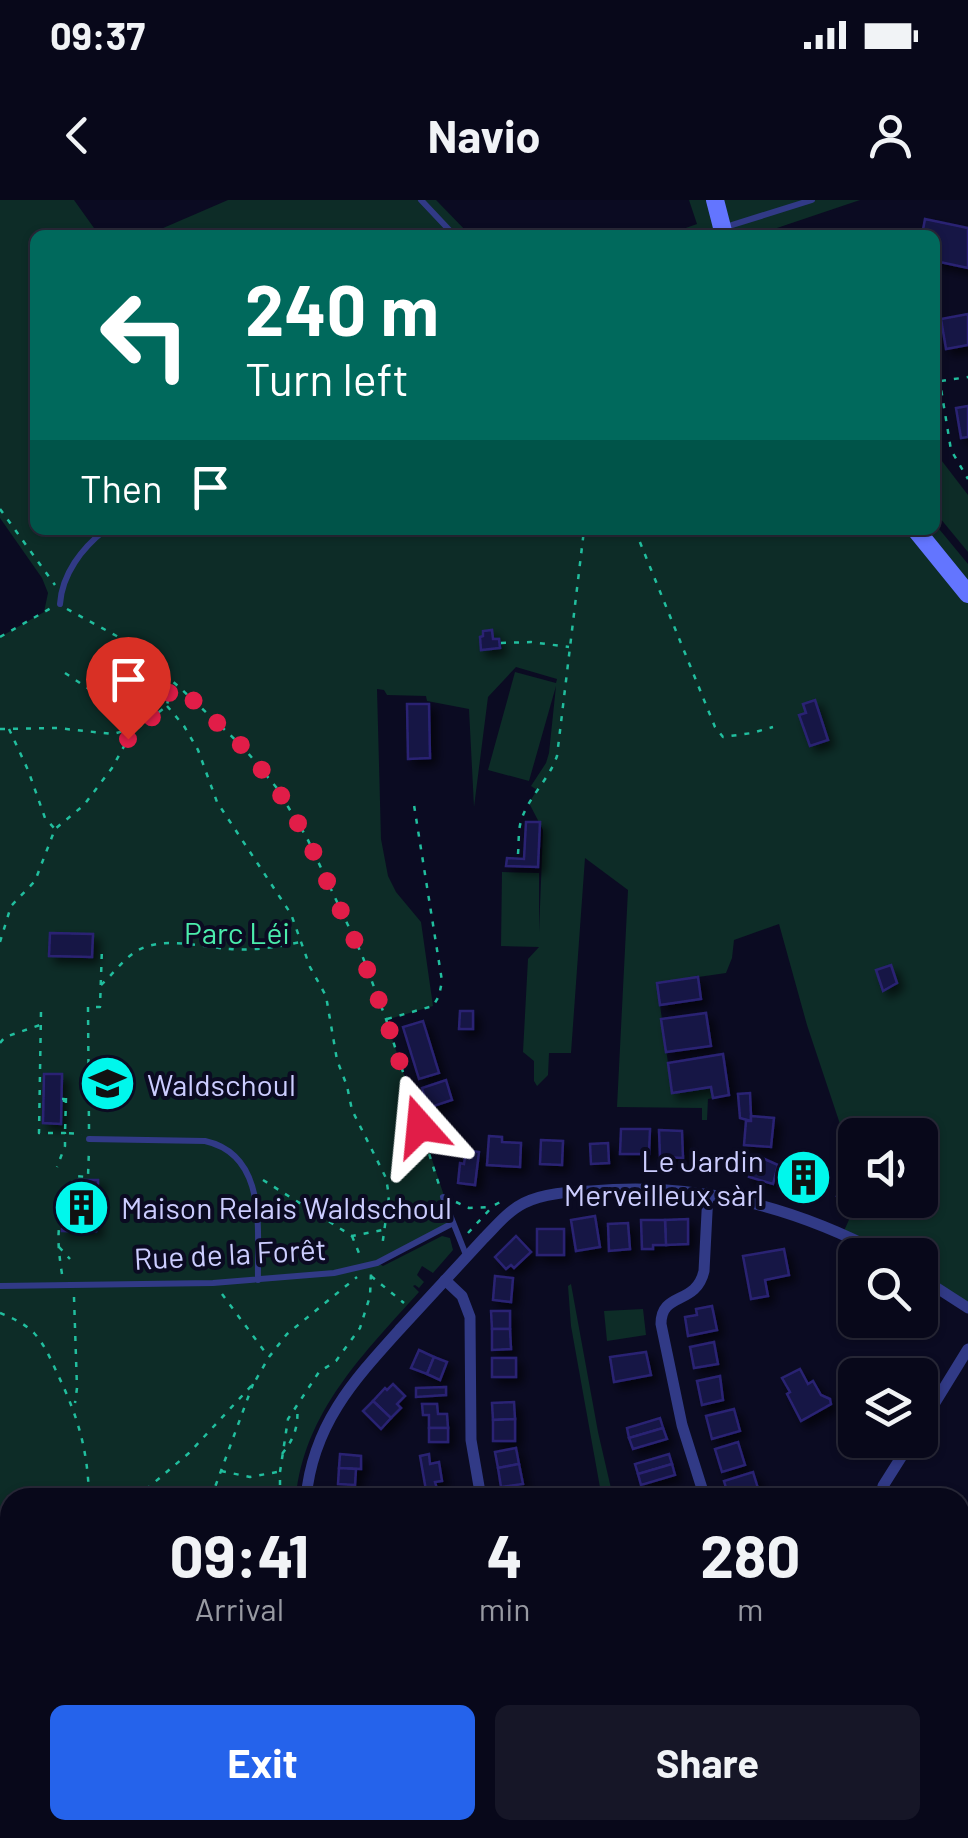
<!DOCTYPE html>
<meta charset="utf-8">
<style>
body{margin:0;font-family:Barlow,sans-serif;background:#161627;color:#f1f3f6;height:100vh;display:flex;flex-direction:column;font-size:38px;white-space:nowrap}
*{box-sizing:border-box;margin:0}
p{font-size:32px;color:#989aa2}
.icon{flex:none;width:55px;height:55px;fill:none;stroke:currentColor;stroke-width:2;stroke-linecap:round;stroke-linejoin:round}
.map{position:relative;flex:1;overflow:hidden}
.panel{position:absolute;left:0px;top:1288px;width:970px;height:352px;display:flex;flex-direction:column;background:#08081a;border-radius:30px 30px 0 0;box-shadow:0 2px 8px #0004,0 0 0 2px #292939}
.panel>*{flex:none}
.banner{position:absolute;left:30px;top:30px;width:910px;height:305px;border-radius:15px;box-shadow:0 2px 8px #0004,0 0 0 2px #292939;background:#00695c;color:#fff;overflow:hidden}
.buttons{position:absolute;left:838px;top:918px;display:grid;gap:20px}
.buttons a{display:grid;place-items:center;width:100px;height:100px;border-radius:15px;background:#08081a;box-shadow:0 2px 8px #0004,0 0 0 2px #292939;font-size:50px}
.pin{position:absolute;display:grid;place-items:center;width:85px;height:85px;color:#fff;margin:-102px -42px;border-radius:50% 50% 50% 0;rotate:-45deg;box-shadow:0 0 10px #0007}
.pin .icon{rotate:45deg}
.me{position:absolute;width:110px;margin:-55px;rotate:342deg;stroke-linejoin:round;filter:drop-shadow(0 0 8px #0008)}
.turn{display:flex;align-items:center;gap:35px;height:210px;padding:0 50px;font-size:45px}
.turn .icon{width:130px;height:130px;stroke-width:2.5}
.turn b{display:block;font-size:70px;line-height:85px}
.then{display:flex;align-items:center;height:95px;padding:0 50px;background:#0003;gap:20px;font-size:38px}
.eta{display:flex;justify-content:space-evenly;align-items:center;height:170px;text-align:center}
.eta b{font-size:60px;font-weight:700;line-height:70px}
.primary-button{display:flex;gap:20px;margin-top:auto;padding:20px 50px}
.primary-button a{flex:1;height:115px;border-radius:15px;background:#2563eb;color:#fff;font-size:40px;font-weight:700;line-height:115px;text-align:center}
.primary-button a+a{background:#161627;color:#f1f3f6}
.status{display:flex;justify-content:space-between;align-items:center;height:70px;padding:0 50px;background:#08081a;direction:ltr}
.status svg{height:28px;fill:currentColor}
header{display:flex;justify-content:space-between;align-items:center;height:130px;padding:0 50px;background:#08081a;font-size:45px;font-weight:700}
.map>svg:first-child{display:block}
.green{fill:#0d2c27}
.building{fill:#181545;stroke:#292473;stroke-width:2.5;filter:url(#shadow)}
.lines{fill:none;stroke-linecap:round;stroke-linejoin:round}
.path{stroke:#21be9e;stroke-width:2.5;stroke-dasharray:5 8;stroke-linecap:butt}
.service{stroke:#313a86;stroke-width:6}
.minor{stroke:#313a86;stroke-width:11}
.secondary{stroke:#6375ff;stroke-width:18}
.route{stroke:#e11d48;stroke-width:18;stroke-dasharray:0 32.4}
.labels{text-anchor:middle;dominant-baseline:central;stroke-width:8;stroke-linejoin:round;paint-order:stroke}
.park-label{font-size:30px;fill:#4becac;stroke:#0b0b22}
.poi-label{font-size:30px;fill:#cccdff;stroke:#0b0b22;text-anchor:start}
.street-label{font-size:30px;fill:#cccdff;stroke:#0b0b22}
</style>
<div class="status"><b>09:37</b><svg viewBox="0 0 49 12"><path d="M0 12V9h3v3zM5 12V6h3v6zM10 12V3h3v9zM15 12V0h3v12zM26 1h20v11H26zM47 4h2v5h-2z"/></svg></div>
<header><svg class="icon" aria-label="back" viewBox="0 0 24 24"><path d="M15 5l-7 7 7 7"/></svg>Navio<svg class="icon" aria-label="person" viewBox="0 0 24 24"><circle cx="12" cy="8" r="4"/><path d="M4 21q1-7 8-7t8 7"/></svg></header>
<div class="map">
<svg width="968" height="1638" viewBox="0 0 968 1638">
<defs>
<filter id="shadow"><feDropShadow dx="6" dy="6" stdDeviation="5" flood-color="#0009"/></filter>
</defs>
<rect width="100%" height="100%" fill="#0b0b22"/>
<!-- green -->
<g class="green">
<path d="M 0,0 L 74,0 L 99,35 L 35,35 L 35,330 L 935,330 L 935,324 L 968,364 L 968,1108 L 920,1077 L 920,1055 L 885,1055 L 843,1033 L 858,1000 L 920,1000 L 920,935 L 855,935 L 855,969 L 807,825 L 779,724 L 734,740 L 732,758 L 726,773 L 657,783 L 672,892 L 711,887 L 713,898 L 708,899 L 707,920 L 702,920 L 702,908 L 617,907 L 628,690 L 585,658 L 571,853 L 549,853 L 548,875 L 537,886 L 534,881 L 534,861 L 523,852 L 528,759 L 539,747 L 501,746 L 502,672 L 539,673 L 539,732 L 543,630 L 529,603 L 537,590 L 531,586 L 546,563 L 549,553 L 556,486 L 529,581 L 488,570 L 515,472 L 556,483 L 557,479 L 516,467 L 488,497 L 474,607 L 469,509 L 427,501 L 426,496 L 387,495 L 384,490 L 377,489 L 381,639 L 388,676 L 396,692 L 421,722 L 433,806 L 386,820 L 453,1023 L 378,1063 L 383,1066 L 442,1036 L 450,1038 L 453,1050 L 433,1073 L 422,1066 L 417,1075 L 424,1082 L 419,1088 L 415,1085 L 413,1086 L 419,1092 C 365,1152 304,1212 296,1297 L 10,1298 L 10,1630 L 79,1630 L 53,1638 L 0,1638 L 0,437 L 44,412 L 48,393 L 42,378 L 0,318 Z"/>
<path d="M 228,0 L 436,0 L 470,35 L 147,35 Z"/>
<path d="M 689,0 L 860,0 L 777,28 L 767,35 L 666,35 L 697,24 Z"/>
<path d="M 935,252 L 968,295 L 968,352 L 935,312 Z"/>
<path d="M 571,1084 L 598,1232 L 613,1297 L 603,1297 L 601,1293 L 571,1126 L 568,1086 Z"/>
<path d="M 643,1109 L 646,1135 L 607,1141 L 604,1111 Z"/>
<path d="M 676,1630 L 856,1630 L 855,1638 L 675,1638 Z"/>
</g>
<!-- building -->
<g class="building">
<path d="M 925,19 L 968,28 L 968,68 L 935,61 L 935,35 L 922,35 Z"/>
<path d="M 968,114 L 968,145 L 946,149 L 941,119 Z"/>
<path d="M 968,206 L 968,237 L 961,238 L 956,208 Z"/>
<path d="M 492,430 L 493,439 L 499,439 L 500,448 L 481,450 L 480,437 L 483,436 L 483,431 Z"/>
<path d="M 815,500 L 828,540 L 810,546 L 799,515 L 806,513 L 803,504 Z"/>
<path d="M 407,504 L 429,504 L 430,558 L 408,559 Z"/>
<path d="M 526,622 L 540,622 L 538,667 L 506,666 L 507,658 L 524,659 Z"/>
<path d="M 50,733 L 93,734 L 92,757 L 49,756 Z"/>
<path d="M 891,765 L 897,783 L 883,791 L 876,770 Z"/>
<path d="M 698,777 L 701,799 L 660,805 L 657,783 Z"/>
<path d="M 460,811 L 473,811 L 473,829 L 459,829 Z"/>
<path d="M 706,813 L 711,846 L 666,852 L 661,819 Z"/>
<path d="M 423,821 L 439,873 L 419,879 L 403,827 Z"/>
<path d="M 723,854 L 729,895 L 713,898 L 711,887 L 672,893 L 668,863 Z"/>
<path d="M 44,874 L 62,874 L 61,924 L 43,923 Z"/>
<path d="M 446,880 L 452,900 L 428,908 L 422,888 Z"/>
<path d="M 750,893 L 751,916 L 751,921 L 740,918 L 738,894 Z"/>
<path d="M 751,916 L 774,918 L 771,947 L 744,945 L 746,921 L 751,921 Z"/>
<path d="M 621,929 L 650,929 L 649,954 L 620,954 Z"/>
<path d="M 659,930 L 682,931 L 683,958 L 660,957 Z"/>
<path d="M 489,936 L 502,937 L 502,942 L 521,943 L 520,967 L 487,965 Z"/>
<path d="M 541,940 L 563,941 L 562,965 L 540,964 Z"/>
<path d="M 608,943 L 609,963 L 591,964 L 590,944 Z"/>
<path d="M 466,950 L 479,952 L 475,985 L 458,983 L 460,963 L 464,964 Z"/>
<path d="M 760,957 L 778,965 L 773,984 L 749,977 L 754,958 L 759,960 Z"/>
<path d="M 796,962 L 817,969 L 811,992 L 789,986 Z"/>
<path d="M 855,970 L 855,1000 L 851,1010 L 839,1005 L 842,998 L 837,996 L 843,982 L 843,973 Z"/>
<path d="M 78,980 L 98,980 L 96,1031 L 62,1031 L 63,1012 L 67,1012 L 75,991 L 77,991 Z"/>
<path d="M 595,1016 L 600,1047 L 576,1051 L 571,1020 Z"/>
<path d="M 688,1019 L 688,1044 L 666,1045 L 665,1020 Z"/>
<path d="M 641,1020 L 665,1020 L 666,1045 L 653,1045 L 653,1049 L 642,1049 Z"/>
<path d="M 628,1023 L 630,1049 L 609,1051 L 608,1024 Z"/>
<rect x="537" y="1029" width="27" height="26"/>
<path d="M 516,1036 L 531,1052 L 514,1068 L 511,1065 L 506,1069 L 495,1057 Z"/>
<path d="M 784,1049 L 789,1075 L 765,1080 L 768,1096 L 751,1099 L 743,1056 Z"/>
<path d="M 495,1076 L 513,1078 L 511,1102 L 493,1100 Z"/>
<path d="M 712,1106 L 717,1130 L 688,1136 L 685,1117 L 697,1115 L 696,1109 Z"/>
<path d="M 491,1111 L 510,1111 L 510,1129 L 492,1129 Z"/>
<path d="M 492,1129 L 510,1129 L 511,1149 L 492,1150 Z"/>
<path d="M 714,1142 L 718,1164 L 694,1168 L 690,1147 Z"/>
<path d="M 419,1150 L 434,1157 L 427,1174 L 411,1168 Z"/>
<path d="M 646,1152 L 651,1175 L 614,1182 L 610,1157 Z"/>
<path d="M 434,1157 L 447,1162 L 440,1180 L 427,1174 Z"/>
<rect x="492" y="1158" width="24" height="19"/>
<path d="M 800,1169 L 808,1184 L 813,1181 L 821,1195 L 830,1199 L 831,1204 L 801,1221 L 787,1194 L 790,1192 L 782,1178 Z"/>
<path d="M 720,1176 L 723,1200 L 702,1205 L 697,1181 Z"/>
<path d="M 393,1184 L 405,1196 L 397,1204 L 401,1208 L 391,1218 L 373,1201 L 385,1188 L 387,1190 Z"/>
<path d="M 446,1187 L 446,1195 L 416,1197 L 416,1188 Z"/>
<path d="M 373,1201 L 391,1218 L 381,1229 L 363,1211 Z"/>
<path d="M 514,1202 L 515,1219 L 493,1220 L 492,1203 Z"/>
<path d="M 422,1204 L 437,1204 L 438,1214 L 447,1214 L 448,1228 L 429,1228 L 429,1215 L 423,1215 Z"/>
<path d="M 734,1209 L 740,1231 L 712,1239 L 706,1216 Z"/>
<path d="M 660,1218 L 663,1228 L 629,1238 L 627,1228 Z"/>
<path d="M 515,1219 L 515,1241 L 493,1241 L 493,1220 Z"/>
<rect x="429" y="1228" width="19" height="14"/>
<path d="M 663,1228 L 667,1239 L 633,1249 L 629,1238 Z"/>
<path d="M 738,1242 L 745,1265 L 722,1272 L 715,1249 Z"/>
<path d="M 516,1248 L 519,1264 L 498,1268 L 495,1252 Z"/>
<path d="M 340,1254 L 361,1256 L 361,1269 L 339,1268 Z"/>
<path d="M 429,1254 L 430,1264 L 439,1262 L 442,1281 L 435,1282 L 437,1289 L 432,1289 L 433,1295 L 427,1296 L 420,1256 Z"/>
<path d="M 669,1254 L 672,1264 L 638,1274 L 635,1264 Z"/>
<path d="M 519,1264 L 523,1284 L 501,1287 L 498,1268 Z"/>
<path d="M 672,1264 L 675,1275 L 641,1285 L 638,1274 Z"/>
<path d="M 339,1268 L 356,1269 L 355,1285 L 338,1284 Z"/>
<path d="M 753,1272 L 760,1295 L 752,1298 L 729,1298 L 724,1281 Z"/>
<path d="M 968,1425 L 968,1458 L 960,1459 L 960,1426 Z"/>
</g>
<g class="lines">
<!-- path -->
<g class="path">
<path d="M 935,152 L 951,250 L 968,279"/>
<path d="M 941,181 L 968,177"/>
<path d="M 0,309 L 55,385"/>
<path d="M 635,330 L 715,527 L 723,537 L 752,533 L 773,527"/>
<path d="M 67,409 L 124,440 L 178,486 L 243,547 L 276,587 L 307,638 L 362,755 L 386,819 L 440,988"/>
<path d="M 0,437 L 51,408"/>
<path d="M 501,443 L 531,442 L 569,447"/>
<path d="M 65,473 L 89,489 L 101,493 L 169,493 L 176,488"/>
<path d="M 167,506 L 184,526 L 198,550 L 217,602 L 291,714 L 310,767 L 326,796 L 337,860 L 347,886 L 352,910 L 386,978 L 389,996 L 382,1047"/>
<path d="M 0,529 L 57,528 L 113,534 L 138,527"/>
<path d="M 9,529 L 28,570 L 45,618 L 55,629"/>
<path d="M 518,654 C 519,643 518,631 521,621 C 528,597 549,580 557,556 L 584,330"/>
<path d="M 0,742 L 11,706 L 35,681 L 55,629 L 84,605 L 112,568 L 128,539 L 139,527 L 167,506 L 169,493"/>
<path d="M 101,785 C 112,775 123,760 135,752 C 162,735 200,747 230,749 C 254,751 277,747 301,742"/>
<path d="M 41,812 L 39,933 L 65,933 L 65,946 L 57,967"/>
<path d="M 387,819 L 433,806 L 439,796 L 442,781 L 414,605"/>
<path d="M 0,843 L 5,837 L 40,825"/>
<path d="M 66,898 L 65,933 L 82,934"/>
<path d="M 62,899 L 64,899 L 64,910"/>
<path d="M 89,929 L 88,807 L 100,807 L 102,747"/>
<path d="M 263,980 L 352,1036 L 383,1030"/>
<path d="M 57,995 L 71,1002"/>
<path d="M 456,1002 L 469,1008 L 492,1007"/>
<path d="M 468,1033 L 493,1006 L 502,1001"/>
<path d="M 352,1036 L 361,1058"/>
<path d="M 59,1047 L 70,1059"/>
<path d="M 62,1074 C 55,1030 58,1017 75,976 L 88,977 L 89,949"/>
<path d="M 371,1076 L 404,1103"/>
<path d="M 222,1094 L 268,1156"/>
<path d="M 74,1097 L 77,1188 L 75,1203"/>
<path d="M 0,1113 C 12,1118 24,1123 34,1133 C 45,1145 51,1160 58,1175 C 78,1217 88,1250 89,1298"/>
<path d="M 282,1254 C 294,1239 299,1226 297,1206"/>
<path d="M 221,1271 L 250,1277 L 277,1272"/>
<path d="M 88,1293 L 99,1298"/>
<path d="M 136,1298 L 189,1253 L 254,1183 L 269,1157 L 287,1134 L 357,1077"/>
<path d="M 211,1298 L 253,1184"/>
<path d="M 280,1298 L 280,1272 L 288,1219 L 319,1172 L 336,1161 L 360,1128 L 370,1096 L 371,1073"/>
<path d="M 0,1373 L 10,1369"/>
<path d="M 10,1386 L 5,1398 L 10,1397"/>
<path d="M 0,1430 L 10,1438"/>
<path d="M 0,1551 L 8,1555 L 1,1452 L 10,1443"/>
<path d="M 0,1566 L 7,1557"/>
<path d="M 960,1578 L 968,1578"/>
<path d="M 0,1585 L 10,1574"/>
<path d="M 0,1609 L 10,1609"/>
<path d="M 817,1638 L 818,1630"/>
</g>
<!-- service -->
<g class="service">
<path d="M 421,0 L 454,35"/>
<path d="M 700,35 L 812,0"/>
<path d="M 60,404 C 62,374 82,348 105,330"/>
<path d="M 89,939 L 205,941 C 268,955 257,1030 258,1080"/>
<path d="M 443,997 L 466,1055"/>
<path d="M 0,1086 L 213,1083 L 334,1073 L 377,1063 L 453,1023"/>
<path d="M 936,1638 L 936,1630"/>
</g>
<!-- minor -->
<g class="minor">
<path d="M 920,1077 L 968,1108"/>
<path d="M 445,1080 L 462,1096 L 470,1117 L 471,1240 L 481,1298"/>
<path d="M 920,1227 L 968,1149"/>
<path d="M 306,1298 C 313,1224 354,1180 401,1128 C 429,1098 456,1068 484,1038 C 496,1026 508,1011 524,1003 C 544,993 569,992 591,991 C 698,982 790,1005 885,1055"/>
<path d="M 705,1298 L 682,1225 L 661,1124 C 661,1091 696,1106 704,1071 L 708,993"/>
<path d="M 880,1298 L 883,1286 L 912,1240"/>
<path d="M 960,1560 L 968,1561"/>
<path d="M 89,1638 L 115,1630"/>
<path d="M 304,1638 L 305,1630"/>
<path d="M 530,1638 L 531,1630"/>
</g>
<!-- secondary -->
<g class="secondary">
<path d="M 715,0 L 724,35"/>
<path d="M 916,330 L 968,394"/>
</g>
</g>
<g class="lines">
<!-- route -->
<path class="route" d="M 128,539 L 139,527 L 167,506 L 169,493 L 178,486 L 243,547 L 276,587 L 307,638 L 362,756 L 386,819 L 420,926"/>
</g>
<!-- icons -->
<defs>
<symbol id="school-disc" viewBox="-11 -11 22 22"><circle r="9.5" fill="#00f7ec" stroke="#0b0b22"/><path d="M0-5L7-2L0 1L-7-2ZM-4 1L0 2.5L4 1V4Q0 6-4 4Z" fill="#111"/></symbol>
<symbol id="building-disc" viewBox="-11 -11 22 22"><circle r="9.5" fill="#00f7ec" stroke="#0b0b22"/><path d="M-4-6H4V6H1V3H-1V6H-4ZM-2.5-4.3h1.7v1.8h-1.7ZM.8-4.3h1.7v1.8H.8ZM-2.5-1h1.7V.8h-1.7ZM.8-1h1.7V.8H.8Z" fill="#111"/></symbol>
</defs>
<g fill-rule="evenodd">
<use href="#school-disc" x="76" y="852" width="63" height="63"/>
<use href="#building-disc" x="772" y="946" width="63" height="63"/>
<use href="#building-disc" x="50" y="976" width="63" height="63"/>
</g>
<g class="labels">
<!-- park labels -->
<g class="park-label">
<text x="237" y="732">Parc Léi</text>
</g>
<!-- poi labels -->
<g class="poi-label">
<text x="147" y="884">Waldschoul</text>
<text x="764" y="960" text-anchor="end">Le Jardin<tspan x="764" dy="34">Merveilleux sàrl</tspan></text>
<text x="121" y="1007">Maison Relais Waldschoul</text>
</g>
<!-- street labels -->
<g class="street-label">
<text transform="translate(230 1053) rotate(-3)">Rue de la Forêt</text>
</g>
</g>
</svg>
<div class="buttons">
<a><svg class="icon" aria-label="sound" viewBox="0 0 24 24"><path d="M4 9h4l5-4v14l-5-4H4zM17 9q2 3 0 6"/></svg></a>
<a><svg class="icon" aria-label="search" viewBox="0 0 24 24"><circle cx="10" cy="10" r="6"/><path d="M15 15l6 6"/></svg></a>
<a><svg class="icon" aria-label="layers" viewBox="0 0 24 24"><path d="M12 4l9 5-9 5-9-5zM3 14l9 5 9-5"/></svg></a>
</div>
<div class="pin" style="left:128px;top:539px;background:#d93025"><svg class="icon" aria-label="arrive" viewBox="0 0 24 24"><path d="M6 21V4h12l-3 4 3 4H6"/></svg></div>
<svg class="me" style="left:420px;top:926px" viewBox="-20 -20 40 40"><path d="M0-17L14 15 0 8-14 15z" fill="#e11d48" stroke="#fff" stroke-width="4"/></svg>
<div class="banner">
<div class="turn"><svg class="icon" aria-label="left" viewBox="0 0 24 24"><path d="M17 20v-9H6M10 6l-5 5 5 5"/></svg><div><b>240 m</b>Turn left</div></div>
<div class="then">Then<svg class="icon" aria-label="arrive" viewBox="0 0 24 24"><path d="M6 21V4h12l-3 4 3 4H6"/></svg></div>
</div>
<section class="panel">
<div class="eta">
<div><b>09:41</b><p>Arrival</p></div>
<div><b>4</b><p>min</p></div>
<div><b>280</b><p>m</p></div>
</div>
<div class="primary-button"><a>Exit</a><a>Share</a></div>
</section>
</div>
